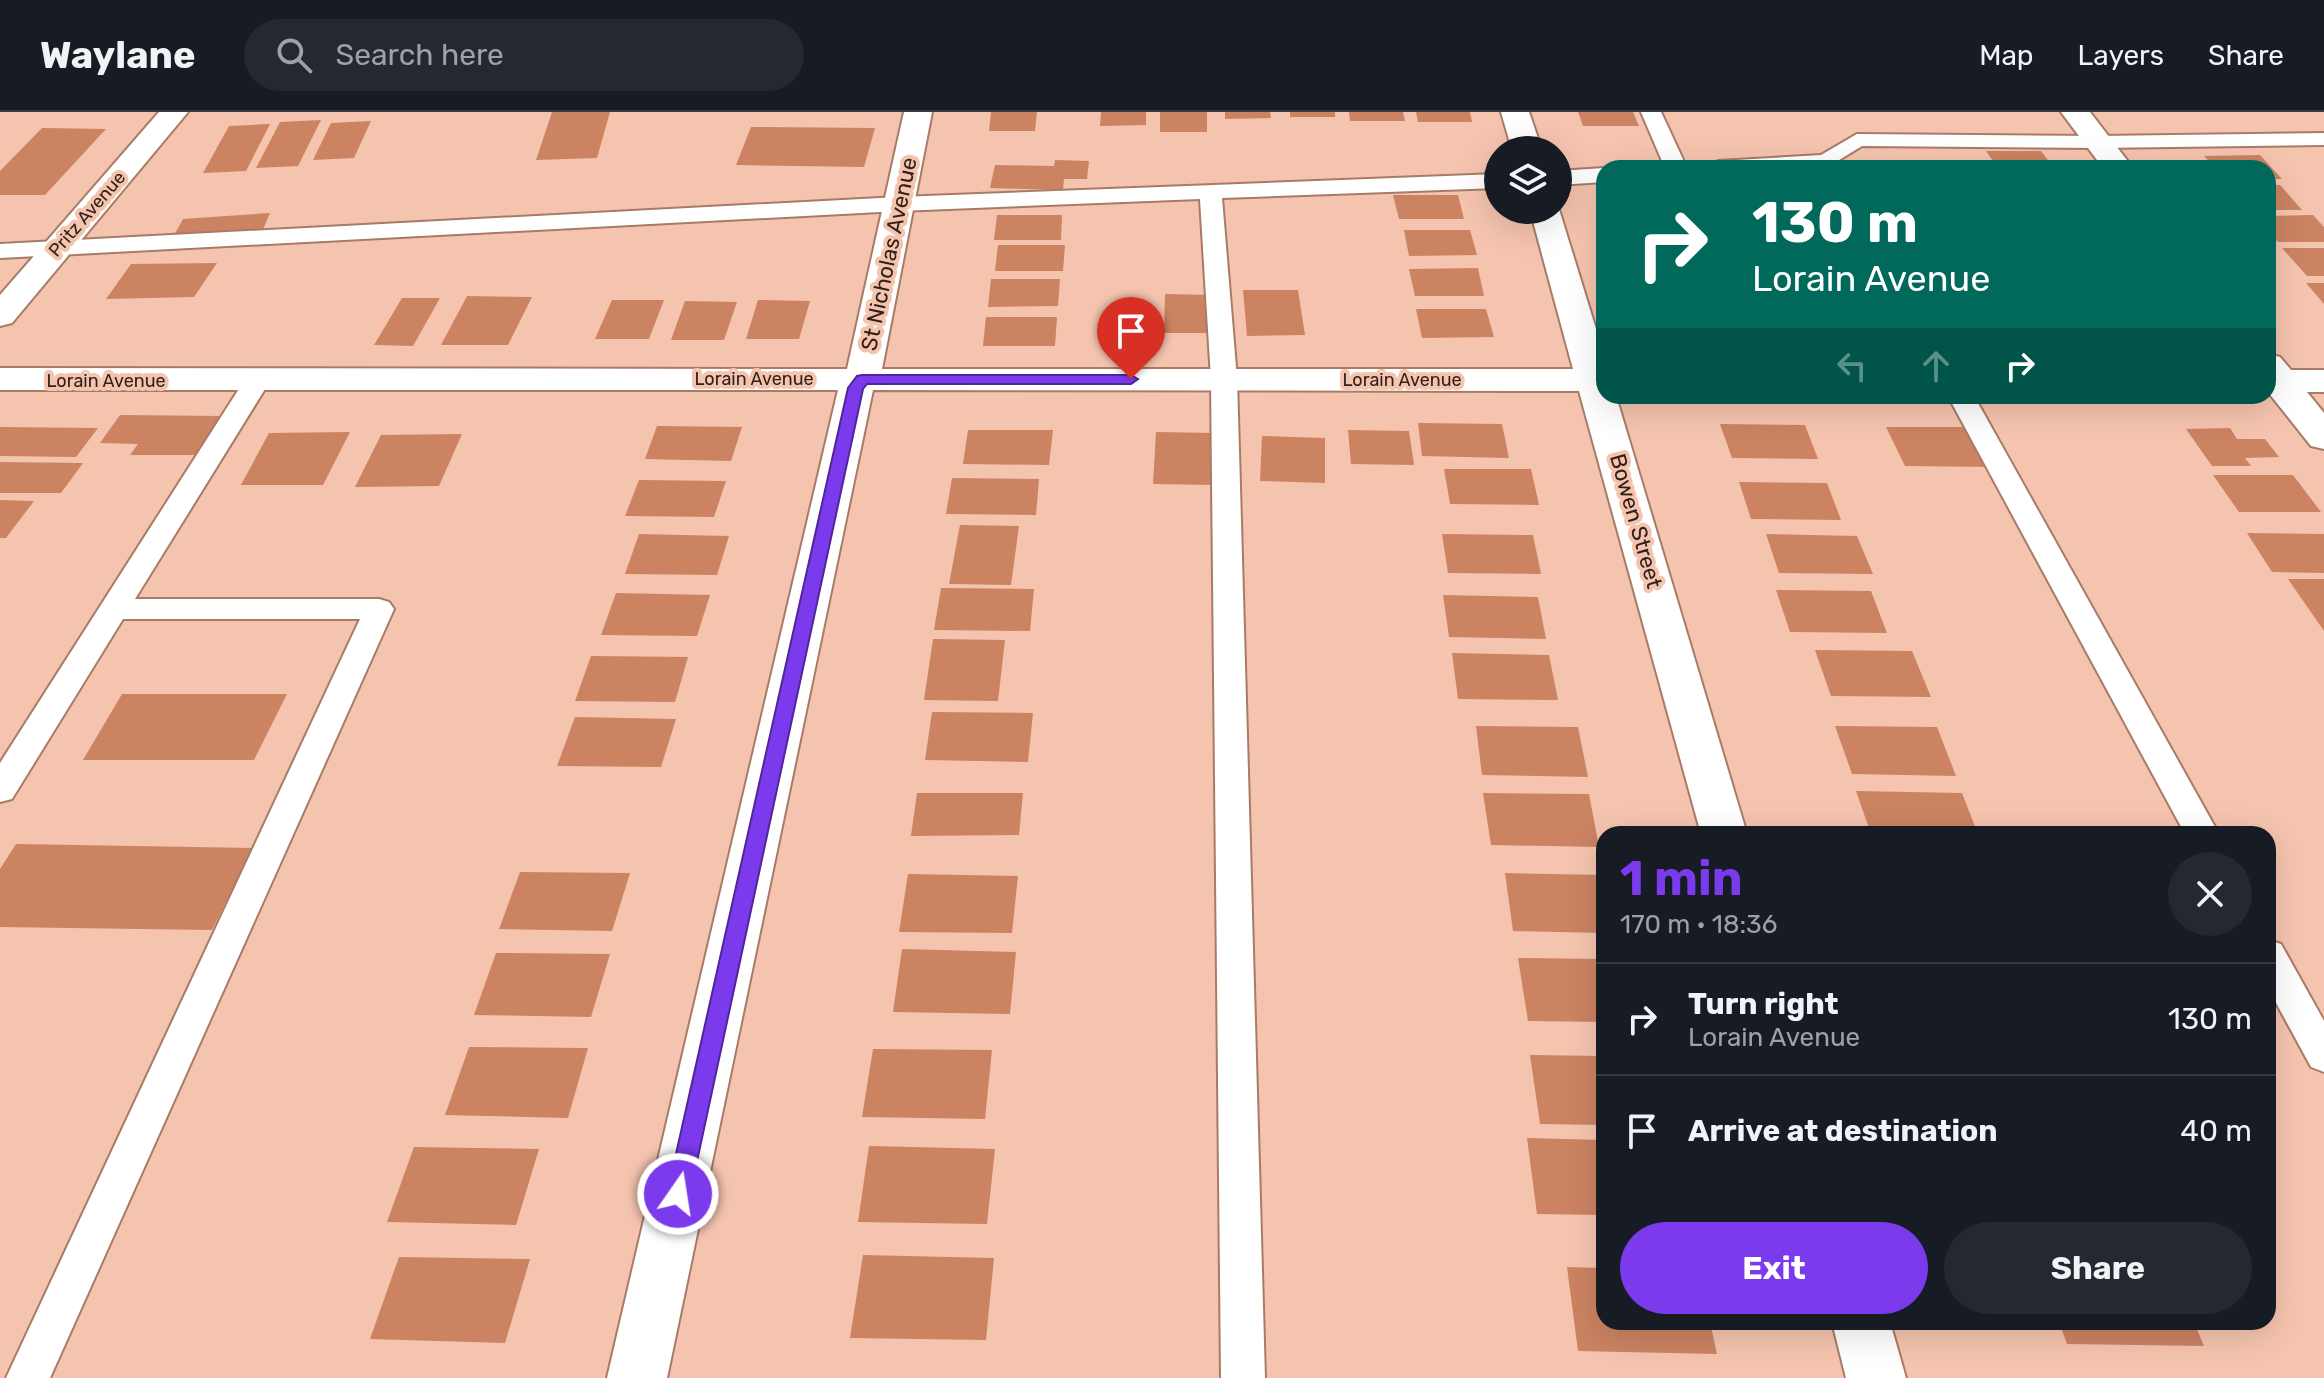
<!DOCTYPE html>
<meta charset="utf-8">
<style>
body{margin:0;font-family:Rubik,sans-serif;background:#242831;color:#f1f3f6;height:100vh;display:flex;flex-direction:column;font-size:30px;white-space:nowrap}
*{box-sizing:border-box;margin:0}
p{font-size:26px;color:#9ea1a6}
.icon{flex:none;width:44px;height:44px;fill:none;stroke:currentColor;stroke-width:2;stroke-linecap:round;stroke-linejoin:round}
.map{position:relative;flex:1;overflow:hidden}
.drawer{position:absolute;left:1596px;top:714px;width:680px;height:504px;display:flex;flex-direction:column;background:#171b24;border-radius:24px;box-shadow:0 8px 32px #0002}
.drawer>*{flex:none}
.top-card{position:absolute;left:1596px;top:48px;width:680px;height:244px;border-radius:24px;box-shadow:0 8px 32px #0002;background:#00695c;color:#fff;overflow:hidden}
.buttons{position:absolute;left:1484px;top:24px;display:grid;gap:16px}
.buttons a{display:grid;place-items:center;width:88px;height:88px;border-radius:50%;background:#171b24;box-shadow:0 8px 32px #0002;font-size:40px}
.pin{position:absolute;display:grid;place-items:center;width:68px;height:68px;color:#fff;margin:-82px -34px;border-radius:50% 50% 50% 0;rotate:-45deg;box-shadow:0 0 8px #0007}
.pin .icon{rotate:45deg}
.me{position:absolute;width:88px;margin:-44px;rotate:13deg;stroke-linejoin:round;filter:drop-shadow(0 0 6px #0008)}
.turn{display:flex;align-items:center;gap:28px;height:168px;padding:0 24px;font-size:36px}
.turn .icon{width:104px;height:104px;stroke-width:2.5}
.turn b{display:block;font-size:56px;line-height:68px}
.lanes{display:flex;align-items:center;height:76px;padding:0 24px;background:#0003;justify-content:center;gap:40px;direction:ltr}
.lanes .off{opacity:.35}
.round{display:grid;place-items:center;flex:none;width:84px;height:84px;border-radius:42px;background:#242831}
.headline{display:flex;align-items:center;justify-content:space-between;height:136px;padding:0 24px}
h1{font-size:48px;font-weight:700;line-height:60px;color:#7c3aed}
.primary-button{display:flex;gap:16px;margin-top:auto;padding:16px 24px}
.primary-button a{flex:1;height:92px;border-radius:48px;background:#7c3aed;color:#fff;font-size:32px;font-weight:700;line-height:92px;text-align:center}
.primary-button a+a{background:#242831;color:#f1f3f6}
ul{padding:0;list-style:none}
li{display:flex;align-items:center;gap:24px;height:112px;padding:0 24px;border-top:2px solid #363941}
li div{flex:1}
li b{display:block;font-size:30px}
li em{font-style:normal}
header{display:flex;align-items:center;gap:48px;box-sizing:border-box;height:112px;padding:0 40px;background:#171b24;border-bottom:2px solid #363941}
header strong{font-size:38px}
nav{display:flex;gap:44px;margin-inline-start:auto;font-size:28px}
.search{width:560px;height:72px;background:#242831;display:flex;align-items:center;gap:20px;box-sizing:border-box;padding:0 28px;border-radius:44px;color:#9ea1a6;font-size:30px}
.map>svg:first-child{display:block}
.building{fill:#cb8362}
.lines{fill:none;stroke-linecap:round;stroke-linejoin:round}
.lane-casing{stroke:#a87b67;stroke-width:4}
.street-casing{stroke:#a87b67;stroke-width:4}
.lane{fill:#fff;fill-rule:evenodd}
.street{fill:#fff;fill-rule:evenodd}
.route{fill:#7c3aed;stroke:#51269a;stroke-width:2}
.labels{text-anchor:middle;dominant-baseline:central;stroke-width:8;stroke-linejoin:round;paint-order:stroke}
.far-street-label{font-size:18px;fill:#322018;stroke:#f5c4af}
.street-label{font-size:22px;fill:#322018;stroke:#f5c4af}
</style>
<header>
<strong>Waylane</strong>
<div class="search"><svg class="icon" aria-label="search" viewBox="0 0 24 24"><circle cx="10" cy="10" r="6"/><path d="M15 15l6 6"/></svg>Search here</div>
<nav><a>Map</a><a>Layers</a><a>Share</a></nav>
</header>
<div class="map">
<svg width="2324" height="1266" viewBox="0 0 2324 1266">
<rect width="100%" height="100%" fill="#f5c4af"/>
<!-- building -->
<g class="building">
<path d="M 552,0 L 610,0 L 597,46 L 536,48 Z"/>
<path d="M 991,0 L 1037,0 L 1035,19 L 989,19 Z"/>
<path d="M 1101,0 L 1146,0 L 1146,13 L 1100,14 Z"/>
<rect x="1160" y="0" width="47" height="20"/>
<path d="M 1225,0 L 1270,0 L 1271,6 L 1225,7 Z"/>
<rect x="1290" y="0" width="45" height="5"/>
<path d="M 1349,0 L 1403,0 L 1405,9 L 1350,9 Z"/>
<path d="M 1416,0 L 1470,0 L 1472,10 L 1418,10 Z"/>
<path d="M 1578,0 L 1633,0 L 1639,14 L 1583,14 Z"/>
<path d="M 321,8 L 298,54 L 256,56 L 280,10 Z"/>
<path d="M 371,9 L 354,46 L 313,48 L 331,11 Z"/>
<path d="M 270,12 L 246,59 L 203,61 L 229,14 Z"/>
<path d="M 751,15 L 875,16 L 864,55 L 736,53 Z"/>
<path d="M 42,16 L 106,17 L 45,83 L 0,83 L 0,59 Z"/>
<path d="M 1986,39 L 2041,39 L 2054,56 L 1998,56 Z"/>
<path d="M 2260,43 L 2282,67 L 2268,67 L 2268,56 L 2215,56 L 2204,44 Z"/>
<path d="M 1055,48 L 1089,49 L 1087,67 L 1064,67 L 1063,78 L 990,76 L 995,53 L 1054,54 Z"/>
<path d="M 2268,73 L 2280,73 L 2302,98 L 2268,98 Z"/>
<path d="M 1393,83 L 1458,83 L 1464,107 L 1399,107 Z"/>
<path d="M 270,101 L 261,122 L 172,127 L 183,107 Z"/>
<path d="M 997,103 L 1062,103 L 1061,128 L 994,128 Z"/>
<path d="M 2313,103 L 2324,115 L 2324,130 L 2278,130 L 2268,119 L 2268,104 Z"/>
<path d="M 1404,118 L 1470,118 L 1477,143 L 1409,144 Z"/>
<path d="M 998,133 L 1065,133 L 1063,159 L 995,159 Z"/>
<path d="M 2282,136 L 2324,136 L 2324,164 L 2307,164 Z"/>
<path d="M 217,151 L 194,185 L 106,187 L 131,152 Z"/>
<path d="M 1478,156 L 1484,184 L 1415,184 L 1409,157 Z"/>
<path d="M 991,167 L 1060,167 L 1058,194 L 988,195 Z"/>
<path d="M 2306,171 L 2324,171 L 2324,192 Z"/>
<path d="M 1243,178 L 1298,178 L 1305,223 L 1247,224 Z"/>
<path d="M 1165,182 L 1216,183 L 1217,221 L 1164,221 Z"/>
<path d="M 467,184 L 532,185 L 508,233 L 441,233 Z"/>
<path d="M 402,186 L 440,186 L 413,234 L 374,233 Z"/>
<path d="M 612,188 L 664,188 L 649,227 L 595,227 Z"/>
<path d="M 758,188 L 810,189 L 799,227 L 746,227 Z"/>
<path d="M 685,189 L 737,190 L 724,228 L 671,228 Z"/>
<path d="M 1416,197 L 1486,197 L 1494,225 L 1422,226 Z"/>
<path d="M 986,205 L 1057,205 L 1055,234 L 983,234 Z"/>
<path d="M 120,303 L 222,304 L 196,343 L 130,343 L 138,332 L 100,331 Z"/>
<path d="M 1418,311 L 1502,312 L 1509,346 L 1422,344 Z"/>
<path d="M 1720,312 L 1805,313 L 1818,347 L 1732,346 Z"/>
<path d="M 657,314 L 742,315 L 731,349 L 645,347 Z"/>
<path d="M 0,315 L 98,316 L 76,345 L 0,344 Z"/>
<path d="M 1886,315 L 1972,315 L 1994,355 L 1905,354 Z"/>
<path d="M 2230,316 L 2237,327 L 2265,327 L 2279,345 L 2245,346 L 2251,354 L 2212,354 L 2186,317 Z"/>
<path d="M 968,318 L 1053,318 L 1049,353 L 963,352 Z"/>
<path d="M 1348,318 L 1409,319 L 1414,353 L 1351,352 Z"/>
<path d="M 350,320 L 323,373 L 241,373 L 269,321 Z"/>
<path d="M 1156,320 L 1213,321 L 1212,373 L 1153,372 Z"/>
<path d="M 462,322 L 439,374 L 355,375 L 381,323 Z"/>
<path d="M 1262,324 L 1325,326 L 1325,371 L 1260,369 Z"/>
<path d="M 0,350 L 83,351 L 61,381 L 0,381 Z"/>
<path d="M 1444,357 L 1531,357 L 1539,393 L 1450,392 Z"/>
<path d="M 2213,363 L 2293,363 L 2321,400 L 2239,400 Z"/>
<path d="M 952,366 L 1039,367 L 1036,403 L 946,402 Z"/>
<path d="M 639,368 L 726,369 L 714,405 L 625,404 Z"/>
<path d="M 1739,370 L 1827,371 L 1841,408 L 1751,407 Z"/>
<path d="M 0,388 L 34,389 L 6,426 L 0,426 Z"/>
<path d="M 960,413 L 1019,414 L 1011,473 L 949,472 Z"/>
<path d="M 2247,421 L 2324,422 L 2324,461 L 2272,460 Z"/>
<path d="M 639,422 L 729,424 L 717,463 L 625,462 Z"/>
<path d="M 1442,422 L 1533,423 L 1541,462 L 1448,461 Z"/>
<path d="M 1766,422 L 1857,424 L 1873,462 L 1779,461 Z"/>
<path d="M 2288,467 L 2324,467 L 2324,519 Z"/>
<path d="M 941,476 L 1034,477 L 1030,519 L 934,518 Z"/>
<path d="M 1776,478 L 1871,479 L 1887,521 L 1790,520 Z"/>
<path d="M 616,481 L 710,483 L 697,524 L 601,523 Z"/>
<path d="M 1443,483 L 1538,485 L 1546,527 L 1449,525 Z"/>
<path d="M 933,527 L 1005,528 L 998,589 L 924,588 Z"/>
<path d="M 1815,538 L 1912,539 L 1931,585 L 1831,584 Z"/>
<path d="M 1452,541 L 1549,543 L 1558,588 L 1458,587 Z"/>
<path d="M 591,544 L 688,545 L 675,590 L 575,589 Z"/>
<path d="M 122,582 L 287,582 L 254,648 L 83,648 Z"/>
<path d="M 932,600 L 1033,601 L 1028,650 L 925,648 Z"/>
<path d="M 575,605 L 676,607 L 661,655 L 557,654 Z"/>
<path d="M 1476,614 L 1578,615 L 1588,665 L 1482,663 Z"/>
<path d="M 1835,614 L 1937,615 L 1956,664 L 1852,662 Z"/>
<path d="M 1856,679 L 1962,681 L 1978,722 L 1871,722 Z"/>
<path d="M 917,681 L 1023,681 L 1019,723 L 911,724 Z"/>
<path d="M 1483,681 L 1589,682 L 1599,735 L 1491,733 Z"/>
<path d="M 16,732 L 253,736 L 212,818 L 0,815 L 0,757 Z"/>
<path d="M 520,760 L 630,761 L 612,819 L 499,817 Z"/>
<path d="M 1505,761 L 1604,763 L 1604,821 L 1513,819 Z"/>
<path d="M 908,762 L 1018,764 L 1012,821 L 899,820 Z"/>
<path d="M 902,837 L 1016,840 L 1010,902 L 893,900 Z"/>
<path d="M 496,841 L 610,842 L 591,905 L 474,903 Z"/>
<path d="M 1518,846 L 1604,847 L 1604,910 L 1528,909 Z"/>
<path d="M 469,935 L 588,936 L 568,1006 L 445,1003 Z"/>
<path d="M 873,937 L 992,938 L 985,1007 L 862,1005 Z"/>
<path d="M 1530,943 L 1604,944 L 1604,1013 L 1540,1012 Z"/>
<path d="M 1527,1026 L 1604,1028 L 1604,1103 L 1537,1102 Z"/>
<path d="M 869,1034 L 995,1037 L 987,1112 L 858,1110 Z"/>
<path d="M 414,1035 L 539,1037 L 516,1113 L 387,1110 Z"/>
<path d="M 863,1143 L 994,1146 L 986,1228 L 850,1226 Z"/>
<path d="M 399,1145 L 530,1147 L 505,1231 L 370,1227 Z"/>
<path d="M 1567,1155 L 1604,1156 L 1604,1210 L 1710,1210 L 1717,1242 L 1578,1239 Z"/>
<path d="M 2059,1210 L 2194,1210 L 2204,1234 L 2067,1232 Z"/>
</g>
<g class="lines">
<defs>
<g id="lane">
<path d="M 1641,0 L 1661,0 L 1687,56 L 1665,56 Z"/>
<path d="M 2324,21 L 2324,33 L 2098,36 L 1862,34 L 1826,56 L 1707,56 L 1718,49 L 1821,43 L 1857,22 L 2098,24 Z"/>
<path d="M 1604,56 L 1604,70 L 1558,73 L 1558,59 Z"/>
<path d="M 1498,62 L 1498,76 L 1222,86 L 1237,267 L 1265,1266 L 1221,1266 L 1211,267 L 1200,87 L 899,99 L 0,146 L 0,132 L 899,85 Z"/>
<path d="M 257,261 L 266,264 L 270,269 L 135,487 L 379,487 L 389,490 L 394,497 L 50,1266 L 6,1266 L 360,507 L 123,507 L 12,687 L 0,690 L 0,651 L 244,269 L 248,264 Z"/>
<path d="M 1948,284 L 1974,284 L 2219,722 L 2185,722 Z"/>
<path d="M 2268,828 L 2281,832 L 2324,909 L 2324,960 L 2311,955 L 2268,876 Z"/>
</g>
<g id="street">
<path d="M 159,0 L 188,0 L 12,211 L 0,214 L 0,183 Z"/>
<path d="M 904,0 L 932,0 L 882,257 L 1573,257 L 1530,98 L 1558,98 L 1558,94 L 1604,243 L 1604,284 L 1616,284 L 1747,722 L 1701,722 L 1579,279 L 873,278 L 667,1266 L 607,1266 L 838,278 L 0,278 L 0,256 L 847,257 Z"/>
<path d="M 1501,0 L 1529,0 L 1542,38 L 1512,38 Z"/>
<path d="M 2061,0 L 2090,0 L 2133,56 L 2103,56 Z"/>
<path d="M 2268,242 L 2280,245 L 2291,258 L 2324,258 L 2324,280 L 2307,280 L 2324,301 L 2324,337 L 2311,334 L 2268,280 Z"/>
<path d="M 1832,1210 L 1890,1210 L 1906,1266 L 1846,1266 Z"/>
</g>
</defs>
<!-- lane casing -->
<use href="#lane" class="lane-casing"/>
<!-- street casing -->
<use href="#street" class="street-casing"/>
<!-- lane -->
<use href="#lane" class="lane"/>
<!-- street -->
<use href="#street" class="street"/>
</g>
<!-- route -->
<path class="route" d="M 862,263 L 1131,263 L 1138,267 L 1131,272 L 867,272 L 863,277 L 690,1082 L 686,1089 L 678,1092 L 670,1089 L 667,1082 L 848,276 L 857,264 Z"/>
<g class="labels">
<!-- far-street labels -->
<g class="far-street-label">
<text transform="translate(87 102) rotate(-49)">Pritz Avenue</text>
<text x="754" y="267">Lorain Avenue</text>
<text x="1402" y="268">Lorain Avenue</text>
<text x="106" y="269">Lorain Avenue</text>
</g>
<!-- street labels -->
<g class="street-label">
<text transform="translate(889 142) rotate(-78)">St Nicholas Avenue</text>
<text transform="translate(1636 409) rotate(74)">Bowen Street</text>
</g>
</g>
</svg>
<div class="buttons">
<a><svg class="icon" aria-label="layers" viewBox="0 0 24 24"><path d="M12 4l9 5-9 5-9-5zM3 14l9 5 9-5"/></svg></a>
</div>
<div class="pin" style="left:1131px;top:267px;background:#d93025"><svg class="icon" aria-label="arrive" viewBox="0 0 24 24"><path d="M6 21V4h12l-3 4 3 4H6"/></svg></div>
<svg class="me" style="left:678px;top:1082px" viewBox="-20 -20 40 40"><circle r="17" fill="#7c3aed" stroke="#fff" stroke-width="3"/><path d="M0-11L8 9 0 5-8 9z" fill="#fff"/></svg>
<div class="top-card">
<div class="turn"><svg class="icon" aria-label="right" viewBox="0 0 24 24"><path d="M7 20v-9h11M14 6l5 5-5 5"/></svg><div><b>130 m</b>Lorain Avenue</div></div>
<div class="lanes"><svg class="icon off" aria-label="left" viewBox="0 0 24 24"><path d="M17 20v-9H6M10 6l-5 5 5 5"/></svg><svg class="icon off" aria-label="ahead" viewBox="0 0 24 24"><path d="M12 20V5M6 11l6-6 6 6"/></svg><svg class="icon" aria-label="right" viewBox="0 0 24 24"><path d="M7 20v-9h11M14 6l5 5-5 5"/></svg></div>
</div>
<section class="drawer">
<div class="headline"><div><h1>1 min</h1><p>170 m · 18:36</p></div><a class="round"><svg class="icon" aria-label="close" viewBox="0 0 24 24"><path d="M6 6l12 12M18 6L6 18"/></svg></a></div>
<ul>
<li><svg class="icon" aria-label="right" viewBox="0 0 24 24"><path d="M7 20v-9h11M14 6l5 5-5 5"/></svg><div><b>Turn right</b><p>Lorain Avenue</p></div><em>130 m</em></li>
<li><svg class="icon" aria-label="arrive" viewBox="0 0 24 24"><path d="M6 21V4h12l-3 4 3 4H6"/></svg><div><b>Arrive at destination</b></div><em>40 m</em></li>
</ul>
<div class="primary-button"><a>Exit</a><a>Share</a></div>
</section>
</div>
